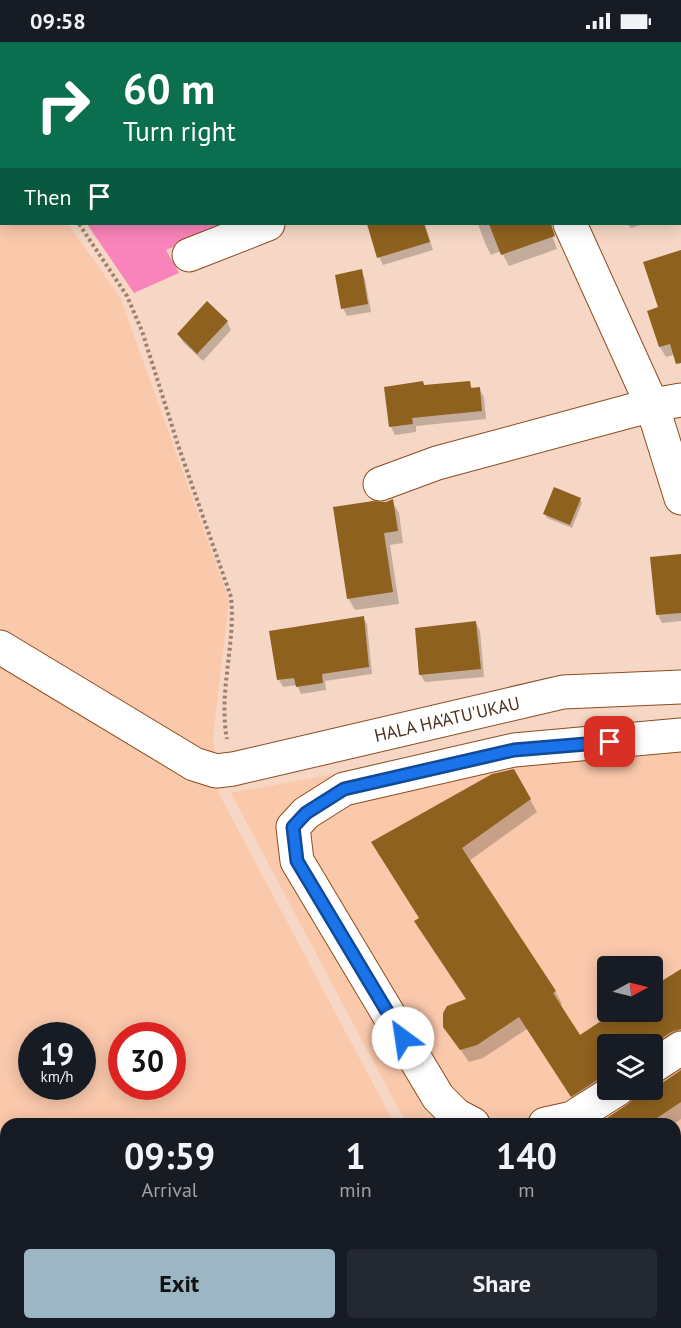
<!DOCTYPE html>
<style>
body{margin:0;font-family:"PT Sans",sans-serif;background:#242831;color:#f1f3f6;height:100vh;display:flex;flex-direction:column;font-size:22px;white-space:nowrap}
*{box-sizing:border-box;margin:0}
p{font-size:20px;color:#9ea1a6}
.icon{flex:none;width:33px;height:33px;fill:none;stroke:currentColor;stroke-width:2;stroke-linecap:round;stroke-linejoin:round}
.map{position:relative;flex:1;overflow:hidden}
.side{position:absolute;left:0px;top:1076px;width:681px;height:212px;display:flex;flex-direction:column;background:#171b24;border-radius:18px 18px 0 0;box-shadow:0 3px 15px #0003}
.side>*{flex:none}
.top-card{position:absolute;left:0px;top:0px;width:681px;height:183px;box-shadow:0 3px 15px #0003;background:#0b6e4f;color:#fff;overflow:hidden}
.needle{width:39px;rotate:83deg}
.controls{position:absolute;left:597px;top:914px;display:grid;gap:12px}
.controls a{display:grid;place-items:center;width:66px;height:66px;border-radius:6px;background:#171b24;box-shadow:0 3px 15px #0003;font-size:30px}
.speed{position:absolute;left:18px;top:980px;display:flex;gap:12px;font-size:30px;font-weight:700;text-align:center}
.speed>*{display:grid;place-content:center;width:78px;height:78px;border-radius:50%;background:#171b24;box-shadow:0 3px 15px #0003;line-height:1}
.speed small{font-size:15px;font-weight:400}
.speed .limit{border:9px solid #d22;background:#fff;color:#111}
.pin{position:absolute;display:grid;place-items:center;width:51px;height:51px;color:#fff;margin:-26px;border-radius:12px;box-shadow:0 3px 9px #0006}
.me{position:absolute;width:66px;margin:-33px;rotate:329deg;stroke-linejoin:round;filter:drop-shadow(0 0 4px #0008)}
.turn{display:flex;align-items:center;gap:21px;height:126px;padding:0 24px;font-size:27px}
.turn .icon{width:78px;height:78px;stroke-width:2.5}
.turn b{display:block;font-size:42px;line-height:51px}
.then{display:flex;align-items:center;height:57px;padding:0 24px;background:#0003;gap:12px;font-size:22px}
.eta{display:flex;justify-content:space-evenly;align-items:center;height:102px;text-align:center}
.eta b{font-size:36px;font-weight:800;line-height:42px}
.cta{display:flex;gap:12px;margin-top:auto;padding:12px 24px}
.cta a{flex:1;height:69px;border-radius:6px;background:#9cb6c4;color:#111;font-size:24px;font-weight:800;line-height:69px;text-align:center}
.cta a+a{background:#242831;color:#f1f3f6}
.status{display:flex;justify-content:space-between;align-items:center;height:42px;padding:0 30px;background:#171b24;direction:ltr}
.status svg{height:16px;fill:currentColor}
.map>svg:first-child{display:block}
.built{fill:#fac8ab;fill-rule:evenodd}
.green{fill:#f984bb}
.shadow{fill:#0003}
.building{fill:#8e611f}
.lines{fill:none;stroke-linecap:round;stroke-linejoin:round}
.minor-casing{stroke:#8c4b1d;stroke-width:35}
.path{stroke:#9f806e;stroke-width:4;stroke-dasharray:3 3;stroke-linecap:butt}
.minor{stroke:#fff;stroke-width:33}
.route-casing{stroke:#114b97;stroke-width:15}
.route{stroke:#1a73e8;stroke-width:10}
.labels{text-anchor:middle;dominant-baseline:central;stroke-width:6;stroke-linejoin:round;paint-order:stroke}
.street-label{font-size:18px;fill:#4e301e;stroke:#fff}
</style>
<div class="status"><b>09:58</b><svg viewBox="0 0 49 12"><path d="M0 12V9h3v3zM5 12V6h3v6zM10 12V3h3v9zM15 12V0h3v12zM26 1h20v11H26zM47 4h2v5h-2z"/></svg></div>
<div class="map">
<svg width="681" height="1286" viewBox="0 0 681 1286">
<rect width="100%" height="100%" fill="#f6d7c5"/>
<!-- built -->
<g class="built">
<path d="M 0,85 L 2,182 L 68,182 L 120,255 L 229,558 L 213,694 L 219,752 L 394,1081 L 6,1082 L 6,1154 L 0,1148 ZM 32,993 L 82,993 L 82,1044 L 32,1044 ZM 122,993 L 172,993 L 172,1044 L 122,1044 Z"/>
<path d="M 681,678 L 681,1286 L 486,1286 L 482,1281 L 675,1281 L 675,1082 L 406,1081 L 231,751 L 600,682 ZM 608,924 L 652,924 L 652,969 L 608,969 ZM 608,1002 L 652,1002 L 652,1047 L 608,1047 Z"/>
<path d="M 134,1281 L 229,1281 L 223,1286 L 139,1286 Z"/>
</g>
<!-- green -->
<g class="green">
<path d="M 87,182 L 226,182 L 166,208 L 179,231 L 134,251 Z"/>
<path d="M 0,1187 L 6,1193 L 6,1281 L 99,1281 L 105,1286 L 0,1286 Z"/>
</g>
<!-- shadow -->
<g class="shadow">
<path d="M 164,0 L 250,0 L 247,2 Z"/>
<path d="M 470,0 L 482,0 L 483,2 L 467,2 Z"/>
<path d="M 681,42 L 681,167 L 680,167 L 680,43 Z"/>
<path d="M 384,182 L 425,182 L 433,208 L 383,223 L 379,215 L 370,186 Z"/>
<path d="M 478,182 L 548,182 L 557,207 L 509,224 L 501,209 L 491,213 L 485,201 Z"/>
<path d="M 628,182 L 644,182 L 631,186 Z"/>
<path d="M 681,209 L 681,311 L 666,315 L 660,305 L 649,269 L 660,266 Z"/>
<path d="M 361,229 L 365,237 L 371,270 L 347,274 L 343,266 Z"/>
<path d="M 227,280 L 231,288 L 203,319 L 183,300 L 179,292 Z"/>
<path d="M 469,341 L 473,347 L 479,347 L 484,355 L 486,377 L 416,384 L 416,390 L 395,393 L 391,385 L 386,346 Z"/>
<path d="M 580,457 L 582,461 L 572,486 L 547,476 L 545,472 Z"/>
<path d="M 392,459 L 399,471 L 403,501 L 390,503 L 399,562 L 355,568 L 348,556 L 386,461 Z"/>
<path d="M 681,513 L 681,579 L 662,581 L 658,573 L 651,517 Z"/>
<path d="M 363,575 L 367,582 L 372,632 L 325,639 L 326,648 L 301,652 L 297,643 L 283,645 L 279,638 L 271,590 Z"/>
<path d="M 476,581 L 480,589 L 484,635 L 425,640 L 420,632 Z"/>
<path d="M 514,729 L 537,770 L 469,819 L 555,949 L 562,962 L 560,963 L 580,995 L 619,969 L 652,969 L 681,928 L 681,1002 L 652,1019 L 652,1002 L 608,1002 L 608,1047 L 579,1066 L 527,987 L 483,1016 L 469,1020 L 444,984 L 467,958 L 420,876 L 380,813 Z"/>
<path d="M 681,1030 L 681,1077 L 674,1082 L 601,1082 L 629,1064 L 636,1056 L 638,1047 L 652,1047 Z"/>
<path d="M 681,1266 L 681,1286 L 664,1286 L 666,1284 L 665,1281 L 675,1281 L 675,1270 Z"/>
</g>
<!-- building -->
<g class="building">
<path d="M 367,182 L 424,182 L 430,200 L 377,216 Z"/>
<path d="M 489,182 L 551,182 L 555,194 L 501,213 Z"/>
<path d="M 681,208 L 681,321 L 676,322 L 670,302 L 659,305 L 647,269 L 658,265 L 643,220 Z"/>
<path d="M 362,227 L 368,262 L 341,267 L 335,233 Z"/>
<path d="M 207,259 L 228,279 L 197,312 L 177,292 Z"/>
<path d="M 423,339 L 424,343 L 470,339 L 471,346 L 480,345 L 482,369 L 412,376 L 413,382 L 389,385 L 384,345 Z"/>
<path d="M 554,445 L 581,456 L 570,483 L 543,472 Z"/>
<path d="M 393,457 L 398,489 L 384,491 L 393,550 L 347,557 L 333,465 L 373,459 L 386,460 Z"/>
<path d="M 681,512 L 681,571 L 656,573 L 650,515 Z"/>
<path d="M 364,574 L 369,625 L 322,632 L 323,641 L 296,645 L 294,636 L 277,638 L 269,589 Z"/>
<path d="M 476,579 L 481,627 L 419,633 L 415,586 Z"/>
<path d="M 514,727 L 531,757 L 462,806 L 556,949 L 553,951 L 580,993 L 616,969 L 652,969 L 652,945 L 681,927 L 681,987 L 671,990 L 653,1002 L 608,1002 L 608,1031 L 571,1055 L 519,975 L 477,1003 L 460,1008 L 443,985 L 443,971 L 447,964 L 466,957 L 414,879 L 419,876 L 371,800 L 492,732 Z"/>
<path d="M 681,1028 L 681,1060 L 648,1082 L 598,1082 L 628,1062 L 635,1055 L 637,1047 L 652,1047 L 652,1044 L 662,1041 Z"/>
</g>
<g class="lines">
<defs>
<g id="minor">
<path d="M 680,15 L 681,14"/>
<path d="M 189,213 L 268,182"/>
<path d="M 681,358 L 652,363 L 681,456"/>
<path d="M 380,442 L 437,421 L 652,363 L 570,182"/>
<path d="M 0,605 L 194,722 L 216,729 L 233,727 L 563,650 L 681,645"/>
<path d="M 652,1025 L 681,1006"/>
<path d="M 473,1082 L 456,1073 L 438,1055 L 297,819 L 293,785 L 306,771 L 344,747 L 514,708 L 681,693"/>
<path d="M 545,1082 L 572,1076 L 618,1047"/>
</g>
</defs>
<!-- minor casing -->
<use href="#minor" class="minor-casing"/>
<!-- path -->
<g class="path">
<path d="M 0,67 L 2,69"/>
<path d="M 79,182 L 127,254 L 142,289 L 178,403 L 231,555 C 236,602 218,650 227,697"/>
<path d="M 306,1281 L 309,1286"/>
</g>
<!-- minor -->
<use href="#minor" class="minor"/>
</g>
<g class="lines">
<defs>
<path id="route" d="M 403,996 L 297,819 L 293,785 L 306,771 L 344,747 L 514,708 L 610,700"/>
</defs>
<!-- route casing -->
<use href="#route" class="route-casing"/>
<!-- route -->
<use href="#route" class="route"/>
</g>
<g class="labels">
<!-- street labels -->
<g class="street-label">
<text transform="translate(447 677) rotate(-13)">HALA HA'ATU'UKAU</text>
</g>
</g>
</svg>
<div class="controls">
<a><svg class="needle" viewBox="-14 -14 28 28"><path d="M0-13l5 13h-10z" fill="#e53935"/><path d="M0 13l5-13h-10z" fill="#9ea1a6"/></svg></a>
<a><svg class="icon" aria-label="layers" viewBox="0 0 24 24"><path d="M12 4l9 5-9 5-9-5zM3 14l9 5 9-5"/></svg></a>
</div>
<div class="speed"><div>19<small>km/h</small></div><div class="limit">30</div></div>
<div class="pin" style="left:610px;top:700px;background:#d93025"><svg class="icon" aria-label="arrive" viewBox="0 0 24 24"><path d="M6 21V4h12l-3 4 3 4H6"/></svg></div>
<svg class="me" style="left:403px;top:996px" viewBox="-20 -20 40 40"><circle r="19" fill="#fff"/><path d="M0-13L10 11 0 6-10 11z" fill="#1a73e8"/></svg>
<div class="top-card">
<div class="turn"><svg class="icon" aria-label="right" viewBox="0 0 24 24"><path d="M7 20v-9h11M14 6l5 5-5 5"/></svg><div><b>60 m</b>Turn right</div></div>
<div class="then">Then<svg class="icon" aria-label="arrive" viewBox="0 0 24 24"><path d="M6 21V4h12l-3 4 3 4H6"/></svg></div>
</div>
<section class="side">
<div class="eta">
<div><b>09:59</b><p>Arrival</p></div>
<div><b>1</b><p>min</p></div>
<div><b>140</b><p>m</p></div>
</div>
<div class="cta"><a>Exit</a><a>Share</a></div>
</section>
</div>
